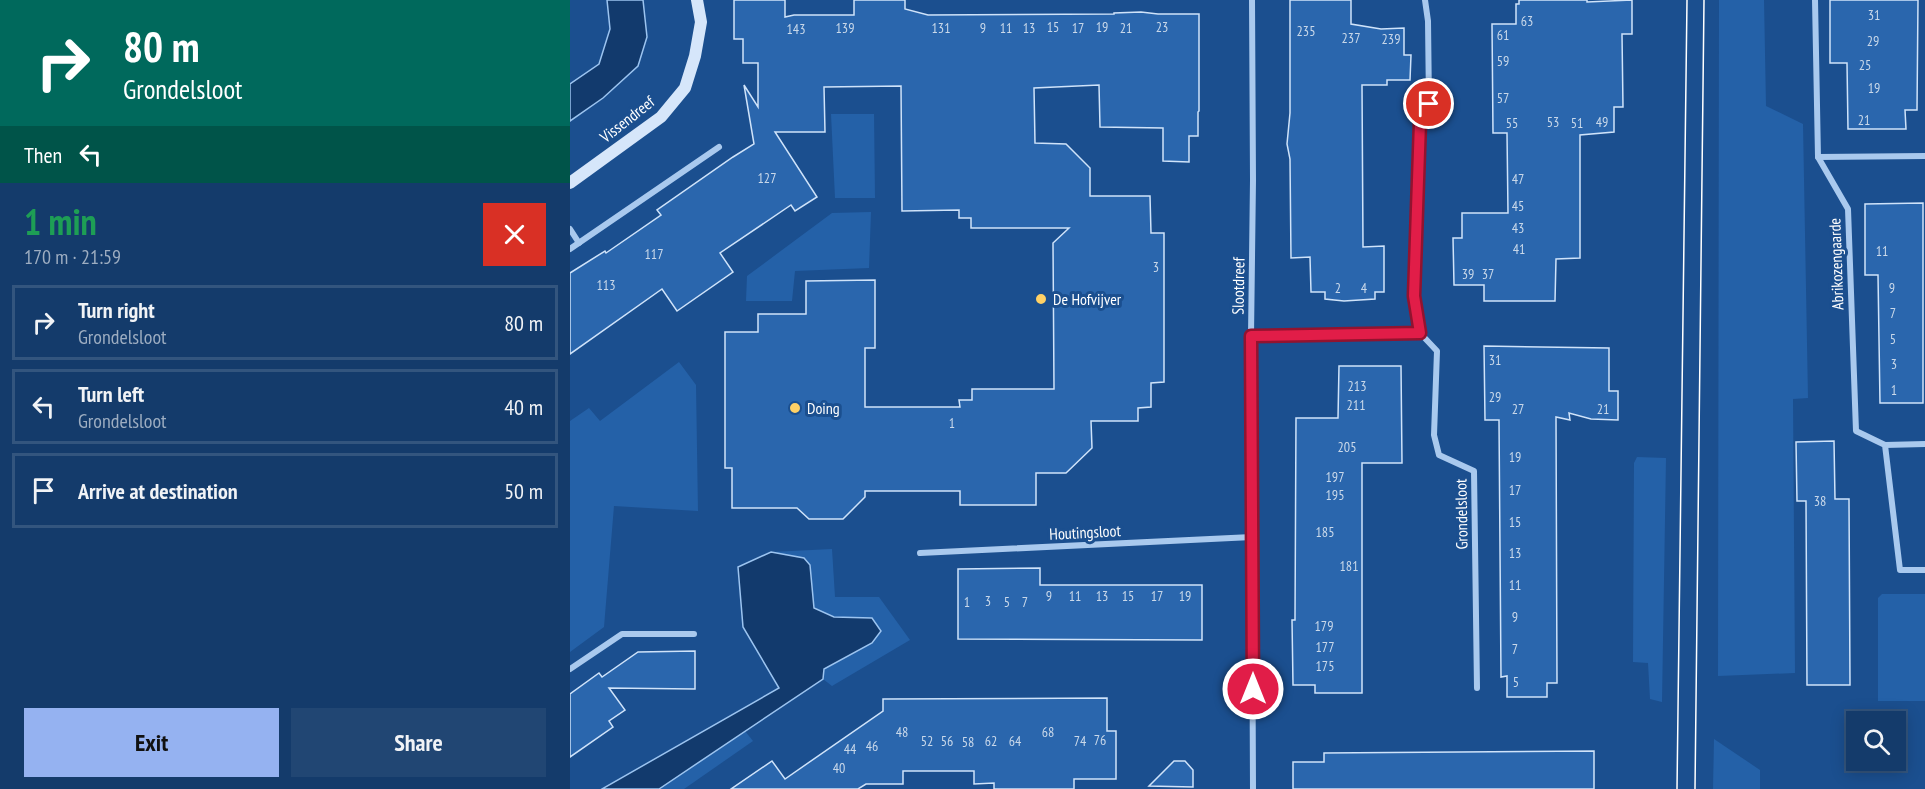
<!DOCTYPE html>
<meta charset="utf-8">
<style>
body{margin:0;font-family:"PT Sans Narrow",sans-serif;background:#214673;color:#f1f3f6;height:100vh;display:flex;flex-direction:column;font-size:22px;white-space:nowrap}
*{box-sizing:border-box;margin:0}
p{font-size:20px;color:#9dadc1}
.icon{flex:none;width:33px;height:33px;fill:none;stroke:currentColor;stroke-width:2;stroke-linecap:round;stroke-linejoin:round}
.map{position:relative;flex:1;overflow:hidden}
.side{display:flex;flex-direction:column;background:#143b6b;width:570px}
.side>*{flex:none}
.top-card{background:#00695c;color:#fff;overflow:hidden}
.tools{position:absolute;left:1276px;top:711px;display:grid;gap:12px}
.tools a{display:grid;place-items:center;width:60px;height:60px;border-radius:0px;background:#143b6b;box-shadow:0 3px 15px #0003,0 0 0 2px #33557e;font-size:30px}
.pin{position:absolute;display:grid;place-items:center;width:51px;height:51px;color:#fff;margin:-26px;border:3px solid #fff;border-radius:50%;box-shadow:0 2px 6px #0007}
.me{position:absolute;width:66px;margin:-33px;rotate:0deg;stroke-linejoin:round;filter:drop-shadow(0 0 4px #0008)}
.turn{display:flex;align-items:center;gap:21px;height:126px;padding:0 24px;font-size:27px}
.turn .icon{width:78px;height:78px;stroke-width:2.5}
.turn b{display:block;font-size:42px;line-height:51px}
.then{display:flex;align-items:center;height:57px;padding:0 24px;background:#0003;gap:12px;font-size:22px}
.round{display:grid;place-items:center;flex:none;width:63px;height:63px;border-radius:0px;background:#214673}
.overview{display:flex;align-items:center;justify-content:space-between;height:102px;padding:0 24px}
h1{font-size:36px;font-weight:600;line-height:45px;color:#1e9e55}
.cta{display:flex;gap:12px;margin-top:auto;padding:12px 24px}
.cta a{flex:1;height:69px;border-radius:0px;background:#95b2f1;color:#111;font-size:24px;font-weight:600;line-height:69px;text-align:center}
.cta a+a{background:#214673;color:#f1f3f6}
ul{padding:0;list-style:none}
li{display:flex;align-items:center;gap:18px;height:75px;margin:0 12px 9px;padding:0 12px;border:3px solid #33557e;border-radius:0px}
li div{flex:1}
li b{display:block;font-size:22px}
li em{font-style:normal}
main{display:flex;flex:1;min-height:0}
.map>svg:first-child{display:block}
.green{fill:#2461a8}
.water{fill:#123a6d;stroke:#9cc4f0;stroke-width:1.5}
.building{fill:#2a66ad;stroke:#cfe3fa;stroke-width:1.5}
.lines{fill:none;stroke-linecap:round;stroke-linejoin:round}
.street{stroke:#a9c9ee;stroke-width:6}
.secondary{stroke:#d6e6fa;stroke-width:12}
.tram{stroke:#fff;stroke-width:1.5}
.route-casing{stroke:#92132f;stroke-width:15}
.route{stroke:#e11d48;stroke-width:10}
.poi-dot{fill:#ffd166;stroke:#1b4f8f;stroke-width:2}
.labels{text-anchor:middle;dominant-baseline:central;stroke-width:6;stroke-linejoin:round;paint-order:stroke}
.number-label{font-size:14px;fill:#cad9ea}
.street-label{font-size:16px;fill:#fff;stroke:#1b4f8f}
.poi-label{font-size:16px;fill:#fff;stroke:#1b4f8f;text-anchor:start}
</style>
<main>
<section class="side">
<div class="top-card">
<div class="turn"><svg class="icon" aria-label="right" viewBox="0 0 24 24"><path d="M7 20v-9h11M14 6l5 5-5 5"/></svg><div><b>80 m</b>Grondelsloot</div></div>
<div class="then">Then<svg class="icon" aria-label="left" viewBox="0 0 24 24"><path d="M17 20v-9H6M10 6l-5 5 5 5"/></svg></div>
</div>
<div class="overview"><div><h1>1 min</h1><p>170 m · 21:59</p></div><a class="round" style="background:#d93025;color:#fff"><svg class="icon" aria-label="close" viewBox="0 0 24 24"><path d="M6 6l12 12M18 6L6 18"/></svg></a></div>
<ul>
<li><svg class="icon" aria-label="right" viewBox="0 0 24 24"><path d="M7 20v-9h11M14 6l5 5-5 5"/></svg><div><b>Turn right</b><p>Grondelsloot</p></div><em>80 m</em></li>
<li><svg class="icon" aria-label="left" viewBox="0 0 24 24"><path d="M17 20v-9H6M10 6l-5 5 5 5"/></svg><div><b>Turn left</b><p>Grondelsloot</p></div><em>40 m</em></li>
<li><svg class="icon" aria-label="arrive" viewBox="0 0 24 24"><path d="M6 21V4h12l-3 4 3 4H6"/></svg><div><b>Arrive at destination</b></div><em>50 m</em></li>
</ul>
<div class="cta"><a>Exit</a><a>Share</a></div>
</section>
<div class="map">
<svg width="1355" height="789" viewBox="0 0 1355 789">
<rect width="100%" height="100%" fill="#1b4f8f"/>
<!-- green -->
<g class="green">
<path d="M 1149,0 L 1194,0 L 1196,106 L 1233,124 L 1238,398 L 1223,399 L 1225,673 L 1148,676 Z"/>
<path d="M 261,114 L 304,114 L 305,198 L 265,198 Z"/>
<path d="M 301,212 L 299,268 L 225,271 L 222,301 L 176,301 L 177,276 L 262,213 Z"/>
<path d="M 109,362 L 126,385 L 128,511 L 44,506 L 34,627 L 0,652 L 0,421 L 19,408 L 30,421 Z"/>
<path d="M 1067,457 L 1096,458 L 1092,702 L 1080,699 L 1078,663 L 1063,662 L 1064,463 Z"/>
<path d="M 262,549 L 265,597 L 309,597 L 340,640 L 262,686 L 253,679 L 254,669 L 302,643 L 302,618 L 264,617 L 244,608 L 240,565 L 232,558 L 201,552 Z"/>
<path d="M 1312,594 L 1355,594 L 1355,701 L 1308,701 L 1308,598 Z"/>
<path d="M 175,731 L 183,741 L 114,789 L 89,789 Z"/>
<path d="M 1144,739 L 1190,770 L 1190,789 L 1143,789 Z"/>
</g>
<!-- water -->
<g class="water">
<path d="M 37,0 L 73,0 L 77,37 L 68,66 L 33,98 L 0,121 L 0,84 L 29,64 L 40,29 Z"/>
<path d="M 201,552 L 234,558 L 240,565 L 244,608 L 264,617 L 302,618 L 311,631 L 302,643 L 254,669 L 253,679 L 89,789 L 32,789 L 209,688 L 173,627 L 168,567 Z"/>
</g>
<!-- building -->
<g class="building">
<path d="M 164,0 L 215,0 L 215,17 L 224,15 L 284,15 L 284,0 L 335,0 L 335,9 L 358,15 L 544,14 L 544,13 L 571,12 L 588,14 L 629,14 L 629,111 L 628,112 L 628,136 L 619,136 L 619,162 L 593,161 L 593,128 L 530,127 L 529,85 L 464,88 L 465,143 L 496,144 L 520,168 L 520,196 L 580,196 L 581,233 L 594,233 L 594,382 L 581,383 L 581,407 L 568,408 L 568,421 L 521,421 L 522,448 L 496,473 L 466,473 L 466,505 L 390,505 L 390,491 L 295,491 L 295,497 L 273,519 L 239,519 L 227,508 L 162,508 L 162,468 L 155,468 L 155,332 L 188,332 L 188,314 L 236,314 L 236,281 L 305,280 L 305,348 L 295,348 L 295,407 L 390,407 L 389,400 L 402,400 L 402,389 L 484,389 L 483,243 L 499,228 L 401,228 L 401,218 L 389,218 L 389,210 L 332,211 L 331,86 L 254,87 L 255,132 L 205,132 L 247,197 L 225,211 L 221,205 L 150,253 L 163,272 L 107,311 L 92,289 L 0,354 L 0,273 L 35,251 L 36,253 L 91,215 L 87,210 L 163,157 L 184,144 L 174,85 L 188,107 L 188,63 L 173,63 L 173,39 L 164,39 Z"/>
<path d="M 720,0 L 781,0 L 781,24 L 811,29 L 834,28 L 834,55 L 841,55 L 840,80 L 817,80 L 817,85 L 792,85 L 793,247 L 814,246 L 814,292 L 805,292 L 805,299 L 774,301 L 755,299 L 755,292 L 741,292 L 740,257 L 721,258 L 720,159 L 717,144 L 720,113 Z"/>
<path d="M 949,0 L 1017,0 L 1017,2 L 1062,0 L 1062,34 L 1052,34 L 1053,107 L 1044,107 L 1044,132 L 1010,135 L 1010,258 L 986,259 L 985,301 L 914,301 L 914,285 L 884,285 L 883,238 L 892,238 L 892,213 L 938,213 L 937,133 L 923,133 L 922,24 L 946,24 L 946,4 L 949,4 Z"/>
<path d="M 1260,0 L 1348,0 L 1347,110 L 1335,110 L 1336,129 L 1278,129 L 1277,63 L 1260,63 Z"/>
<path d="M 1353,203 L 1353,403 L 1310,403 L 1308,275 L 1295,275 L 1295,204 Z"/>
<path d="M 914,346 L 1039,348 L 1039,391 L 1048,391 L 1048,420 L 1021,419 L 999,413 L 1000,420 L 986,417 L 987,683 L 977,683 L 977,697 L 937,697 L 937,676 L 931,677 L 929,420 L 915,420 Z"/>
<path d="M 769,366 L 831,366 L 832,463 L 792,463 L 792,693 L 745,693 L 745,685 L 723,685 L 722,620 L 725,620 L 726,418 L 768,418 Z"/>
<path d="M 1264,441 L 1265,499 L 1279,499 L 1280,685 L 1237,685 L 1236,501 L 1227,501 L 1226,442 Z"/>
<path d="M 470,568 L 470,585 L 632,585 L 632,640 L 388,639 L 388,569 Z"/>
<path d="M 125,651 L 125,689 L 39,688 L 55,710 L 39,721 L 43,727 L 0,757 L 0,694 L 29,673 L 32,677 L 68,652 Z"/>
<path d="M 537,698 L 537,731 L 546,731 L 546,779 L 504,779 L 504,789 L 424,789 L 424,783 L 404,784 L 404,771 L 333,771 L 333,784 L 296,784 L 288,789 L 161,789 L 202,761 L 215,779 L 313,711 L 313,699 Z"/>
<path d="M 1024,751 L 1024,789 L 723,789 L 723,762 L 754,762 L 754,753 Z"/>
<path d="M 604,761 L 615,761 L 623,770 L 623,787 L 579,786 Z"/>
</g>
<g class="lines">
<!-- street -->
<g class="street">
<path d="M 682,0 L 683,180 L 681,336 L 683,789"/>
<path d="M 855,0 L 858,21 L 859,104 L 850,121 L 844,296 L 850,333 L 867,351 L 864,435 L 869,455 L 904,471 L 907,688"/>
<path d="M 1245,0 L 1248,157 L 1278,209 L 1286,431 L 1315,445 L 1330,570 L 1355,570"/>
<path d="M 1248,157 L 1355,156"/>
<path d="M 0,229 L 9,243"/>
<path d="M 0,249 L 149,147"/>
<path d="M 681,336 L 850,333"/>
<path d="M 1315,445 L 1355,444"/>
<path d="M 350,553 L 682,537"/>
<path d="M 0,669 L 52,634 L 124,634"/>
</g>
<!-- secondary -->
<path class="secondary" d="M 0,183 L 91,117 L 115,88 L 125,56 L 131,22 L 127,0"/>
<!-- tram -->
<g class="tram">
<path d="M 1107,789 L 1117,0"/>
<path d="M 1125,789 L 1134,0"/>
</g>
</g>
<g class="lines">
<defs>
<path id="route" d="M 683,689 L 681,336 L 850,333 L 844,296 L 850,122 L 859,104"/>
</defs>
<!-- route casing -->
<use href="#route" class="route-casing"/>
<!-- route -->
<use href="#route" class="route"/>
</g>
<!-- markers -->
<g class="poi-dot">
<circle cx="471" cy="299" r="6"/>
<circle cx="225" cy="408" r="6"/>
</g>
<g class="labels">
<!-- number labels -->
<g class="number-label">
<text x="1304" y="15">31</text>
<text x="957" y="21">63</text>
<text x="483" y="27">15</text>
<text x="532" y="27">19</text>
<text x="592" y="27">23</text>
<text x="275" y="28">139</text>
<text x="371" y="28">131</text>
<text x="413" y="28">9</text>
<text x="436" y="28">11</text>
<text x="459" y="28">13</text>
<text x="508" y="28">17</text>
<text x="556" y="28">21</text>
<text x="226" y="29">143</text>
<text x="736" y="31">235</text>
<text x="933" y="35">61</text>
<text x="781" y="38">237</text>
<text x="821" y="39">239</text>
<text x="1303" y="41">29</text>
<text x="933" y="61">59</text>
<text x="1295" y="65">25</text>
<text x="1304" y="88">19</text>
<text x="933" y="98">57</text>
<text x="1294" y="120">21</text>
<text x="983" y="122">53</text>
<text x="1032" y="122">49</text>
<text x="942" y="123">55</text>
<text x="1007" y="123">51</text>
<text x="197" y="178">127</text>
<text x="948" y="179">47</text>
<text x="948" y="206">45</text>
<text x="948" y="228">43</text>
<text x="949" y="249">41</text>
<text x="1312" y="251">11</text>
<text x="84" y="254">117</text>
<text x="586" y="267">3</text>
<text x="898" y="274">39</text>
<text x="918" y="274">37</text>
<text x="36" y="285">113</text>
<text x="768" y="288">2</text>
<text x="794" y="288">4</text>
<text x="1322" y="288">9</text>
<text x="1323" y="313">7</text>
<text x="1323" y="339">5</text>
<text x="925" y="360">31</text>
<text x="1324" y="364">3</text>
<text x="787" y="386">213</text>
<text x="1324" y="390">1</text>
<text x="925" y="397">29</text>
<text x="786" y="405">211</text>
<text x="948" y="409">27</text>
<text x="1033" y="409">21</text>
<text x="382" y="423">1</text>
<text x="777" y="447">205</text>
<text x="945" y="457">19</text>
<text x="765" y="477">197</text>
<text x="945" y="490">17</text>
<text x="765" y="495">195</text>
<text x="1250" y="501">38</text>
<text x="945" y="522">15</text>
<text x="755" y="532">185</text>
<text x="945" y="553">13</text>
<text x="779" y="566">181</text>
<text x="945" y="585">11</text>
<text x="479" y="596">9</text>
<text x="505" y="596">11</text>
<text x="532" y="596">13</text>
<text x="558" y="596">15</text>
<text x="587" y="596">17</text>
<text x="615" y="596">19</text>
<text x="418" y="601">3</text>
<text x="397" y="602">1</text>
<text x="437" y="602">5</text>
<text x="455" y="602">7</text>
<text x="945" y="617">9</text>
<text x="754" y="626">179</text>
<text x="755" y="647">177</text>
<text x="945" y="649">7</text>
<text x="755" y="666">175</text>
<text x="946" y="682">5</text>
<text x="332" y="732">48</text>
<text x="478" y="732">68</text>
<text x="530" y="740">76</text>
<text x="357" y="741">52</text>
<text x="377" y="741">56</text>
<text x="421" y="741">62</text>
<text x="445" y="741">64</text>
<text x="510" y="741">74</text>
<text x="398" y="742">58</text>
<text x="302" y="746">46</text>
<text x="280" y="749">44</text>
<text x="269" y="768">40</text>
</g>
<!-- street labels -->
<g class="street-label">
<text transform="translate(57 119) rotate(-38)">Vissendreef</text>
<text transform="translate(1266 264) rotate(-92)">Abrikozengaarde</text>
<text transform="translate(668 286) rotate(-89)">Slootdreef</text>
<text transform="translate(891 514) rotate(-91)">Grondelsloot</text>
<text transform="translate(515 532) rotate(-3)">Houtingsloot</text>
</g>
<!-- poi labels -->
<g class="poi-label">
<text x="483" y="299">De Hofvijver</text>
<text x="237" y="408">Doing</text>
</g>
</g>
</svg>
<div class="tools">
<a><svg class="icon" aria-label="search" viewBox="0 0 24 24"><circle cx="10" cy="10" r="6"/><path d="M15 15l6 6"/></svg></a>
</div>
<div class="pin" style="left:859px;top:104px;background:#d93025"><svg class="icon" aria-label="arrive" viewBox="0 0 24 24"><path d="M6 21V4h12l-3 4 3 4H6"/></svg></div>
<svg class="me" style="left:683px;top:689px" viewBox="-20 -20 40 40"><circle r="17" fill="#e11d48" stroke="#fff" stroke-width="3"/><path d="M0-11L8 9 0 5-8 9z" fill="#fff"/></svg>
</div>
</main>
